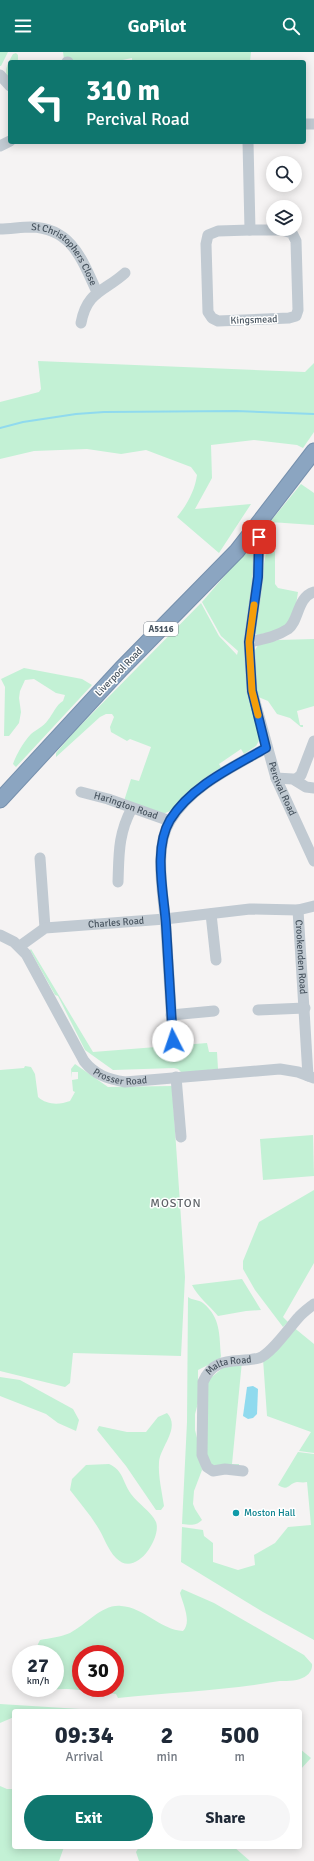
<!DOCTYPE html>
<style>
body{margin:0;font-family:Signika,sans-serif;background:#f6f6f7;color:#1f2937;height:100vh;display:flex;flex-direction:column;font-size:15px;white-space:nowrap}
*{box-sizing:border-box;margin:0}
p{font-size:13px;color:#747a83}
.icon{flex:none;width:22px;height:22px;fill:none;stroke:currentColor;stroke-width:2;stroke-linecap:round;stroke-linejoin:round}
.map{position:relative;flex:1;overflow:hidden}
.side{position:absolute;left:12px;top:1657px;width:290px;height:140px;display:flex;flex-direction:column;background:#fff;border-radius:4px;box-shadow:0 2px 10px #0003}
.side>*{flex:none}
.guide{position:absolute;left:8px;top:8px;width:298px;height:84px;border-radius:4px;box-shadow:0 2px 10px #0003;background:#0f766e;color:#fff;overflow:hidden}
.buttons{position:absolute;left:266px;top:104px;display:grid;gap:8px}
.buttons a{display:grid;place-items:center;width:36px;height:36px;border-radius:50%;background:#fff;box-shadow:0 2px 10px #0003;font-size:20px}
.speed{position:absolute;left:12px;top:1593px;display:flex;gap:8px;font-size:20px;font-weight:700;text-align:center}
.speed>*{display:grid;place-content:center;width:52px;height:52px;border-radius:50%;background:#fff;box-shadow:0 2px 10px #0003;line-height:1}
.speed small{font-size:10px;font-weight:400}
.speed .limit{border:6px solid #d22;background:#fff;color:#111}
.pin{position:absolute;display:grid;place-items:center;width:34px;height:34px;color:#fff;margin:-17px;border-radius:8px;box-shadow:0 2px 6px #0006}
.me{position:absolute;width:44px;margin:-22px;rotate:356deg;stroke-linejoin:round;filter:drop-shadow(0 0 3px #0008)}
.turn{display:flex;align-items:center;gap:14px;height:84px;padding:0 12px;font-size:18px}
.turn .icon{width:52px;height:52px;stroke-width:2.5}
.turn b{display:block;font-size:28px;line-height:34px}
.eta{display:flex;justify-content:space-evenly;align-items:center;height:68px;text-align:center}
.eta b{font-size:24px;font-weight:700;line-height:28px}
.cta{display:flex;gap:8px;margin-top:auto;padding:8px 12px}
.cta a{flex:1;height:46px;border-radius:24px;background:#0f766e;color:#fff;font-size:16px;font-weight:700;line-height:46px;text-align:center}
.cta a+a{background:#f6f6f7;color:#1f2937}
header{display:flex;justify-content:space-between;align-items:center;height:52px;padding:0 12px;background:#0f766e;color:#fff;font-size:18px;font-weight:700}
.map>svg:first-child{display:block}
.green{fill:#c3f1d5;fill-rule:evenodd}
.water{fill:#90daee}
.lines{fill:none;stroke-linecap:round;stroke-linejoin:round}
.stream{stroke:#90daee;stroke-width:2}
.highway-casing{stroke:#7690ad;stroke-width:17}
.minor{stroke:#c1cad2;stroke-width:11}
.highway{stroke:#8ba5c1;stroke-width:15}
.route-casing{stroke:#114b97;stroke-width:10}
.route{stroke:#1a73e8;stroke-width:7}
.slow{stroke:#f59e0b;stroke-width:7}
.culture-dot{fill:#0f9aa8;stroke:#fff;stroke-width:1.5}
.labels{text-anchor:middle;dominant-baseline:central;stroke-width:3;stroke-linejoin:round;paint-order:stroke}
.shield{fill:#fff;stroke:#808990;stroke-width:1}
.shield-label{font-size:9px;font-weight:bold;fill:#4a5661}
.street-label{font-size:10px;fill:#4a5661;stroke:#fff}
.culture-label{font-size:10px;fill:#0d838f;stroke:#fff;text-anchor:start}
.quarter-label{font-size:12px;letter-spacing:1px;fill:#5f6368;stroke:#fff}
</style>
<header><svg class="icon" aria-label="menu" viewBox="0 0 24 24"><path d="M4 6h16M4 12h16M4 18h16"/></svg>GoPilot<svg class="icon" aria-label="search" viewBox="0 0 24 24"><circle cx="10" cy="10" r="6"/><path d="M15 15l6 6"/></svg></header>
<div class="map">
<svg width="314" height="1809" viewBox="0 0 314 1809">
<rect width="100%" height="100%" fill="#f5f3f3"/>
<!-- green -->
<g class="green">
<path d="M 0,0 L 8,0 L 1,14 L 0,14 Z"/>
<path d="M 63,0 L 251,0 L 250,10 L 132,10 L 132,6 L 113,10 L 86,10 L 64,7 Z"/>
<path d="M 16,1 L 18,3 L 18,10 L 10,10 L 10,28 C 2,19 8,12 13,2 Z"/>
<path d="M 38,309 L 305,320 L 314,311 L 314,380 L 303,396 L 297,393 L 254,388 L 211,393 L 212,426 L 195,457 L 251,452 L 219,501 L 177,465 C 187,453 195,438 197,423 L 191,415 L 146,398 L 121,402 L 87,397 L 34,399 L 0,407 L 0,350 L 39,340 L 41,337 Z"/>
<path d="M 301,432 L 314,441 L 314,473 L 270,470 Z"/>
<path d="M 256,490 L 250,551 L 260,687 L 256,694 L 244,702 L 241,697 L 219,712 L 222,717 L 190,738 L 170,759 L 163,762 L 124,749 L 131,727 L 139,729 L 151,695 L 130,687 L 127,689 L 111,680 L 110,675 L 114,665 L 112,662 L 106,662 L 100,665 L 56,705 L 56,701 L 74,680 L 201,551 L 219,584 L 237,603 L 238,599 L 221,584 L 202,550 L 253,491 Z"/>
<path d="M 267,496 L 275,499 L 275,532 L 278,536 L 298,540 L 295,559 L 284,577 L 257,583 L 255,581 L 257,548 Z"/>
<path d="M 314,587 L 314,654 L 297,659 L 300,673 L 303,673 L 303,675 L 301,675 L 290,666 L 277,662 L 268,649 L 256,644 L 254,600 L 258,593 L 278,588 Z"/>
<path d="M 24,616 L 82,627 L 92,633 L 16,715 L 13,712 C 16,703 24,689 31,682 C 37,677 43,675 48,668 C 53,662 56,653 63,649 L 65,643 L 56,641 L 34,627 L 25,628 L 20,639 L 19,646 L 21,660 L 19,671 L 9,684 L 4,684 L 5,635 L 1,627 Z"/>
<path d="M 31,897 L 93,1000 L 207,991 L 209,1000 L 217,1000 L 218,1017 L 182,1021 L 178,1017 L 174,1016 L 113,1018 L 85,998 L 58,944 L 55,943 L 30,898 Z"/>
<path d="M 75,1012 L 108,1035 L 172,1034 L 185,1225 L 181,1304 L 73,1301 L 70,1331 L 65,1335 L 0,1319 L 0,1018 L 24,1016 L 25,1014 L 31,1015 L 35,1022 L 38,1045 C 47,1053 59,1053 70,1049 L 75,1040 L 73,1039 L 72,1028 L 78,1027 L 78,1020 L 72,1020 L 72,1026 L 71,1017 Z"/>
<path d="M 313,1083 L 314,1124 L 263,1128 L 260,1087 Z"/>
<path d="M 314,1138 L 314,1211 L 283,1265 L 288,1270 L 283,1275 L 255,1238 L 243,1217 L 243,1209 L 259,1170 Z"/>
<path d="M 242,1227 L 261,1258 L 246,1259 L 218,1264 C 210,1254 197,1244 192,1233 Z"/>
<path d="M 188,1245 C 193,1249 198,1247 203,1251 C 221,1266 219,1282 221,1304 L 220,1307 L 198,1318 L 198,1351 L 195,1362 L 195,1378 L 198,1390 L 202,1418 L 194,1439 L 193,1452 L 195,1457 L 202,1468 C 196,1474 191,1473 182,1472 L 187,1370 Z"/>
<path d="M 292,1274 L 314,1292 L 314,1401 L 299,1399 L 311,1380 L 267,1364 L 263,1307 Z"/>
<path d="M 242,1309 L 232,1412 L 239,1412 L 239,1414 L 213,1414 L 207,1407 L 207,1329 L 225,1314 Z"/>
<path d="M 0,1325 L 20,1328 L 73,1357 L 79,1368 L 76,1379 L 58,1371 L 46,1362 L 0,1344 Z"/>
<path d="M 167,1361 C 181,1376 160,1395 159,1410 C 158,1424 162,1440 164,1454 L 161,1458 L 156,1458 L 126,1414 L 97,1378 L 99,1374 L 127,1380 L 146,1380 L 158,1365 Z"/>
<path d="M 298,1400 L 314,1402 L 314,1588 L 263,1560 L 181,1510 L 182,1475 L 203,1478 L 204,1484 L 213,1491 L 213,1510 L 238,1518 L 255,1513 L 254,1503 L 275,1491 L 288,1475 L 311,1473 L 307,1430 C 303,1431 300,1430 297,1430 C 289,1431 289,1440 278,1433 Z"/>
<path d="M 109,1412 C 124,1419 122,1429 131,1442 C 138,1452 151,1459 156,1470 C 162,1485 136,1527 116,1506 C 107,1497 104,1484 97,1474 C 89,1461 79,1450 70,1438 L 72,1427 L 86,1413 Z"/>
<path d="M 182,1537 L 214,1551 L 304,1603 L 312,1612 C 313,1619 307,1625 300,1627 C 291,1630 282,1628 273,1630 C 221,1639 170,1640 118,1646 L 116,1642 C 100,1640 84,1638 68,1637 C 54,1636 41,1642 28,1636 L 55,1636 L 55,1602 L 33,1602 L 40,1588 C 50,1586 61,1585 70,1581 C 86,1573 102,1552 121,1554 C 143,1555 161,1578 183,1579 C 192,1570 183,1552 180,1541 ZM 81,1602 L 115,1602 L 115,1636 L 81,1636 Z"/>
<path d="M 0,1652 L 112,1659 L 14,1659 L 14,1665 L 0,1671 Z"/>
<path d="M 300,1697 L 311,1706 L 300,1718 Z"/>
<path d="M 0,1734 L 7,1737 L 14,1737 L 14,1795 L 64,1795 L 59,1809 L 0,1809 Z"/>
<path d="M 139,1795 L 234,1795 L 250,1809 L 139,1809 L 136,1800 Z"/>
</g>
<!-- water -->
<path class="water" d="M 253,1334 L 258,1337 L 257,1362 L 253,1366 L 248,1367 L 243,1364 L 247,1335 Z"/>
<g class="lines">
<!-- stream -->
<path class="stream" d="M 0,376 L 23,370 L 76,362 L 104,360 L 236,359 L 314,362"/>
<defs>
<path id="highway" d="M 0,748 L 121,617 L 237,499 L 314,399"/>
</defs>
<!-- highway casing -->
<use href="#highway" class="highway-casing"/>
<!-- minor -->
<g class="minor">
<path d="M 67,10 L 68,10"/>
<path d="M 0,23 L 10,34"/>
<path d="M 304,72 L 314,72"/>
<path d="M 248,90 L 250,178"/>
<path d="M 0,94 L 10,89"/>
<path id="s1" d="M 0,177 C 10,177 21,175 31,175 C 72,176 82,208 97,240"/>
<path d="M 250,178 L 282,178 L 292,181 L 296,189 L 298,258 L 296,264 L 289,266 L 218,269 L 212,266 L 208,260 L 206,192 L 208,183 L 218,179 Z"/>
<path d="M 81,271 C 87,239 104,240 125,221"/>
<path id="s2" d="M 259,471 L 258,525 L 249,590 L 252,639 L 276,726 L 314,809"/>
<path d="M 249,590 C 263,587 276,585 288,577 C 299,569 297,545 314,540"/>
<path d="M 276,726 L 293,727 L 306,735 L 314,736"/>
<path d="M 295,728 L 301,723 L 314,689"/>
<path id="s3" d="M 81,740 L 108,747 L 170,769"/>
<path d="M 40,806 L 45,876"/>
<path d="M 118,830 C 119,802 118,782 132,756"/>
<path id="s4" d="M 298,858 L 308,1024"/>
<path d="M 211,862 L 216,908"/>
<path id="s5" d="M 0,883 L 14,890 L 26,902 L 84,1009 C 95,1023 108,1027 125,1030 L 280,1017 L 298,1020 L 314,1026"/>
<path id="s6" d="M 20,894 L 45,876 L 165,867 L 250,857 L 298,858 L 314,854"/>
<path d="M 258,958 L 305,956"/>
<path d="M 171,963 L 214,959"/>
<path d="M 173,989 C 171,951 168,914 166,876 C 164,845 153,797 170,769 C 191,734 233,715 266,696"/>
<path d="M 176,1025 L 181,1085"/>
<path id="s7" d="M 243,1419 L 225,1417 L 213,1419 L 207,1415 L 202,1403 L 203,1330 C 215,1302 236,1312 259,1306 C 271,1302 289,1276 298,1266 C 302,1261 309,1256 314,1252"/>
</g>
<!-- highway -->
<use href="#highway" class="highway"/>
</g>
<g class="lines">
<defs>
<path id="route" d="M 173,989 C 171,950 168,912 166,873 C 164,842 153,797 170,768 C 191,734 233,715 266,696 L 252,639 L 249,590 L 258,525 L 259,485"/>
</defs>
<!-- route casing -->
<use href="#route" class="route-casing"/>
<!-- route -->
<use href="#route" class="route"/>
<!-- slow -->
<path class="slow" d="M 254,553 L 249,590 L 252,639 L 258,663"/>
</g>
<!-- markers -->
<circle class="culture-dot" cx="236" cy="1461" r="4"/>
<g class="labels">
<!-- shield labels -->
<rect class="shield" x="144" y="570" width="34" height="14" rx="3"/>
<g class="shield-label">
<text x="161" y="577">A5116</text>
</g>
<!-- street labels -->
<g class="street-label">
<text stroke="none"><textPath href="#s1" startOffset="77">St Christophers Close</textPath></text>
<text transform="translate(254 268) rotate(-2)">Kingsmead</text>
<text transform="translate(119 620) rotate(-46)">Liverpool Road</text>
<text stroke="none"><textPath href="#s2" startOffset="271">Percival Road</textPath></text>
<text stroke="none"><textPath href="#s3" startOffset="47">Harington Road</textPath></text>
<text stroke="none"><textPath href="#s6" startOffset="102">Charles Road</textPath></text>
<text stroke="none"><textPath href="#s4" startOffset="47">Crookenden Road</textPath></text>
<text stroke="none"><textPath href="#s5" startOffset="196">Prosser Road</textPath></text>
<text stroke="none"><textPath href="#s7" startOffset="157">Malta Road</textPath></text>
</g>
<!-- culture labels -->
<g class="culture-label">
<text x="244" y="1461">Moston Hall</text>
</g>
<!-- quarter labels -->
<g class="quarter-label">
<text x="176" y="1151">MOSTON</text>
</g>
</g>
</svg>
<div class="buttons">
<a><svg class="icon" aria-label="search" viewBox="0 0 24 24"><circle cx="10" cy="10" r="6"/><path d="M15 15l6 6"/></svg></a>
<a><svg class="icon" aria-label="layers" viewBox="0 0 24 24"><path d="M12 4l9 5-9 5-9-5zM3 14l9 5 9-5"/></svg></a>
</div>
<div class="speed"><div>27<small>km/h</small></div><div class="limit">30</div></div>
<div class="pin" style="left:259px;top:485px;background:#d93025"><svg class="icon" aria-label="arrive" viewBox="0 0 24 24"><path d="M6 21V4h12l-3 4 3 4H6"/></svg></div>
<svg class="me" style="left:173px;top:989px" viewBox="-20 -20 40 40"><circle r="19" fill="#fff"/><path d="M0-13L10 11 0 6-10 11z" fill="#1a73e8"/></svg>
<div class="guide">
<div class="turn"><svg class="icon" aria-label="left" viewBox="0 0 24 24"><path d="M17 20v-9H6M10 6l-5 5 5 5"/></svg><div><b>310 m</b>Percival Road</div></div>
</div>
<section class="side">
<div class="eta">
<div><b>09:34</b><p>Arrival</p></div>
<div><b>2</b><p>min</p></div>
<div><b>500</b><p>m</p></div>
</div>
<div class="cta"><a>Exit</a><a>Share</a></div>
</section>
</div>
